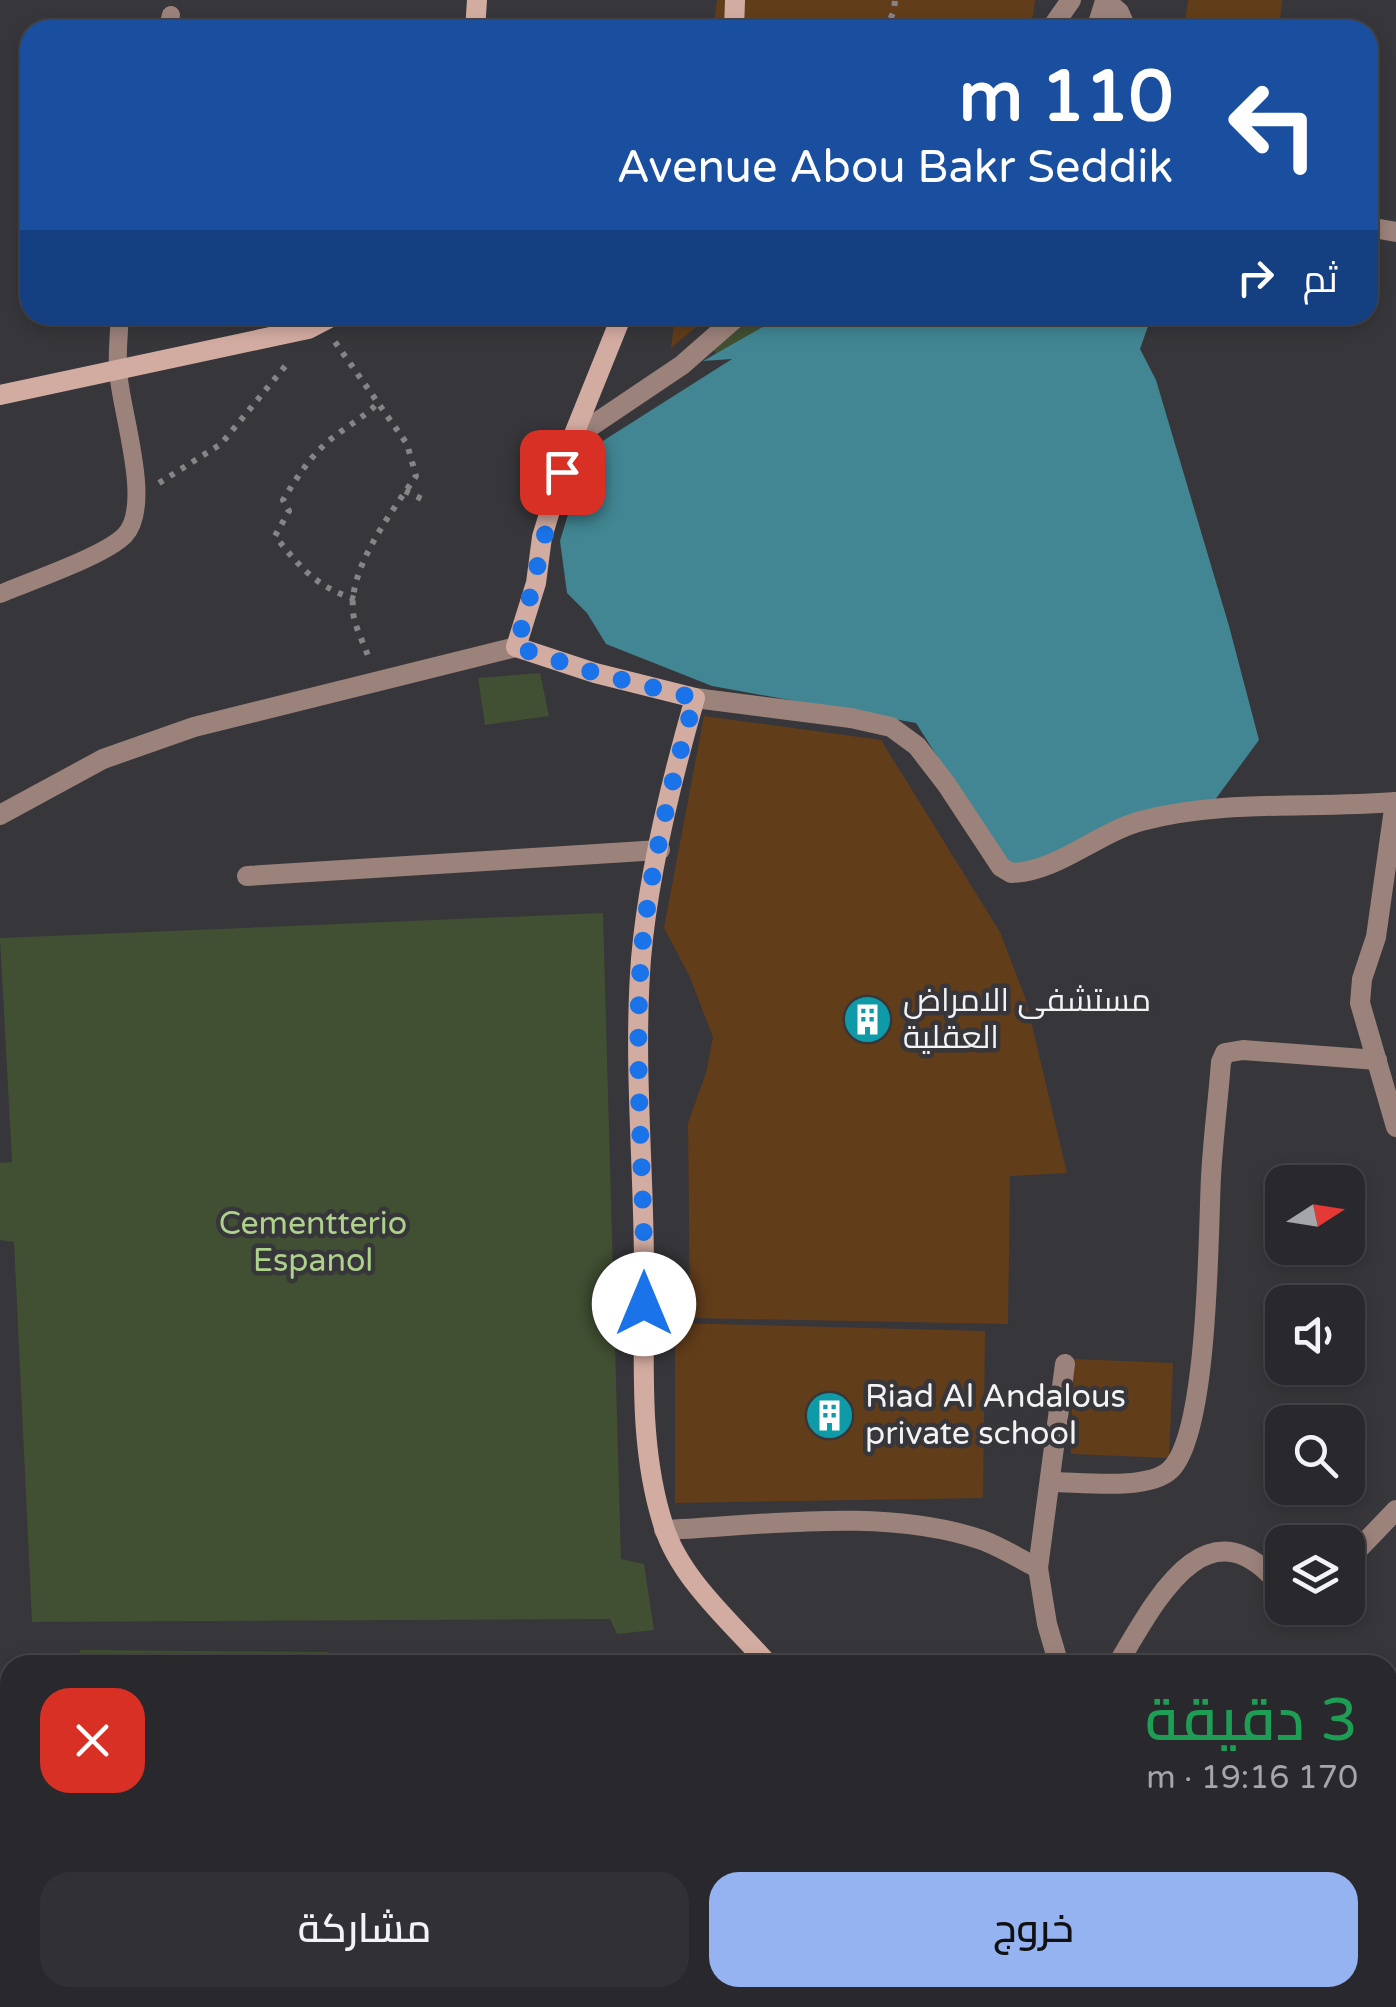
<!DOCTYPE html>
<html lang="ar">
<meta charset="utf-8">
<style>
body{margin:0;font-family:"Varela Round",Cairo,sans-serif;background:#313034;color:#f1f3f6;direction:rtl;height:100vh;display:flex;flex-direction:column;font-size:38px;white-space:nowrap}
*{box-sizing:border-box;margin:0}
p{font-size:32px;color:#a5a6a9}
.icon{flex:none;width:55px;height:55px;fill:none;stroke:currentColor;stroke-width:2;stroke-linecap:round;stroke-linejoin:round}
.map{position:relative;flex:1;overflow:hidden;direction:ltr}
.sheet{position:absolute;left:0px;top:1655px;width:1398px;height:352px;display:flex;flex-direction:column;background:#29282c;border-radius:30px 30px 0 0;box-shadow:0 5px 15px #0003,0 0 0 2px #454448;direction:rtl}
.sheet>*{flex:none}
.guide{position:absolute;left:20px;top:20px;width:1358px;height:305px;border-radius:30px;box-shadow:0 5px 15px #0003,0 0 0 2px #454448;direction:rtl;background:#1a4fa0;color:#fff;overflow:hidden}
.needle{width:65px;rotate:78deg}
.controls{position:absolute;left:1265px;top:1165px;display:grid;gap:20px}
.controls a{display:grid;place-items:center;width:100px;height:100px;border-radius:20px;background:#29282c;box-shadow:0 5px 15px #0003,0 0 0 2px #454448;font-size:50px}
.pin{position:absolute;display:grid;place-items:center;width:85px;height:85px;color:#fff;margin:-42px;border-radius:20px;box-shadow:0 5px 15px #0006}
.me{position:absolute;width:110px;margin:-55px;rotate:0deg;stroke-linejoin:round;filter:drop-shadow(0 0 8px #0008)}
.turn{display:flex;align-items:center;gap:35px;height:210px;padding:0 40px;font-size:45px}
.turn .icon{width:130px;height:130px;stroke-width:2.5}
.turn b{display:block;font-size:70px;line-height:85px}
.then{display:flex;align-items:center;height:95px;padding:0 40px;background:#0003;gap:20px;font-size:38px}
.round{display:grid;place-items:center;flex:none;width:105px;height:105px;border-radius:30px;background:#313034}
.summary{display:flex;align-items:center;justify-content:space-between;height:170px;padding:0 40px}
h1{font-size:60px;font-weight:600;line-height:75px;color:#1e9e55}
.button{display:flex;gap:20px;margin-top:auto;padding:20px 40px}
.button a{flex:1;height:115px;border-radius:30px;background:#95b2f1;color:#111;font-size:40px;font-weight:600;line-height:115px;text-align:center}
.button a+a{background:#313034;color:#f1f3f6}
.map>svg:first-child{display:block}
.green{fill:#414f32}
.water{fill:#418692}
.building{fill:#623d1a}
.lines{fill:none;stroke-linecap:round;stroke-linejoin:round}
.path{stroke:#858487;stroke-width:6;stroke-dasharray:5 8;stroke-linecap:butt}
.lane{stroke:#9b827b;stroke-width:18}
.street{stroke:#9b827b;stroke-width:20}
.secondary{stroke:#d3aca1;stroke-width:20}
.route{stroke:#1a73e8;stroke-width:18;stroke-dasharray:0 32.4}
.labels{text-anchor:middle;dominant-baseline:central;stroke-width:9;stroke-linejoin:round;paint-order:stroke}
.poi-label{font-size:32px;fill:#f3f2f4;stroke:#37363a;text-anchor:start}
.park-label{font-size:32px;fill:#aed18b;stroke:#37363a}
</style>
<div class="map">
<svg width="1396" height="2007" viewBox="0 0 1396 2007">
<rect width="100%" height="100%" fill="#37363a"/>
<!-- green -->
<g class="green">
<path d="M 742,315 L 784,315 L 716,354 L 709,341 Z"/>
<path d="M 540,673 L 549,716 L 485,725 L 478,678 Z"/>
<path d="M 603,913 L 621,1559 L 644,1564 L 654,1630 L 617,1634 L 610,1619 L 32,1622 L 14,1242 L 0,1240 L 0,1163 L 12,1162 L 0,938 Z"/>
<path d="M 81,1650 L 328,1652 L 327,1664 L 350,1665 L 70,1665 Z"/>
<path d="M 54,1998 L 703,1998 L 701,2007 L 55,2007 Z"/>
</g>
<!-- water -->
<path class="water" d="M 784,315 L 1152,315 L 1140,349 L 1156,380 L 1229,626 L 1259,740 L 1209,808 L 1011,873 L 916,723 L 712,686 L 606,644 L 587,613 L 567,593 L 560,541 L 587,451 L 732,359 L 703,361 Z"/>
<!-- building -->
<g class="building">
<path d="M 717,0 L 1035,0 L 1033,16 L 1021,30 L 713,30 Z"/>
<path d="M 1188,0 L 1282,0 L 1279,30 L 1184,30 Z"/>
<path d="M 675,315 L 710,315 L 671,348 Z"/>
<path d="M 704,716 L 881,740 L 1000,932 L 1026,1000 L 1067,1173 L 1010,1176 L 1008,1324 L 690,1318 L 688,1123 L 706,1073 L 713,1037 L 689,975 L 664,928 Z"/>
<path d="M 675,1323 L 985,1331 L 983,1498 L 675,1503 Z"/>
<path d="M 1073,1359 L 1173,1363 L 1169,1458 L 1071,1454 Z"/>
</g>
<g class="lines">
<!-- path -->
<g class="path">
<path d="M 885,30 L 894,11 L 895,0"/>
<path d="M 335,342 L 407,444 L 416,476 C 392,512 344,573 354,618 C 357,631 364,644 368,656"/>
<path d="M 159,483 L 221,444 L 287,364"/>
<path d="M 405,491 L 422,499"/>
<path d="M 355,599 C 316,587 300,567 275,536 L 289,511 L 283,500 C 294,482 306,463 321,448 C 338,431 361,420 378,403"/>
</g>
<!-- lane -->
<g class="lane">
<path d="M 167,30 L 171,15"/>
<path d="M 0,594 C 30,581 105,556 125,535 C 154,504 119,407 118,369 C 117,351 119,333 120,315"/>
</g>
<!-- street -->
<g class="street">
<path d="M 1105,0 L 1119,12 L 1127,30"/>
<path d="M 1050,30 L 1071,0"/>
<path d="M 1096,30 L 1105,1"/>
<path d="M 1368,227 L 1396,232"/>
<path d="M 572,439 L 682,365 L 739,315"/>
<path d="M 695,698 L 851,718 L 891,727 L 917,746 L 947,785 L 1001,867 L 1011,873 C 1057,872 1097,833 1141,821 C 1223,799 1311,809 1396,802"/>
<path d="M 1395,802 L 1376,937 L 1362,979 L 1360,1003 L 1396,1127"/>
<path d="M 0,815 L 103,759 L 194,727 L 516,647"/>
<path d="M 247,876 L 660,850"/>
<path d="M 1051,1482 C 1081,1482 1148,1491 1170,1470 C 1209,1434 1208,1234 1211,1177 C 1213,1139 1218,1101 1221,1062 L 1225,1053 L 1243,1050 L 1377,1060"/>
<path d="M 664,1530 C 765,1525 886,1507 982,1540 C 1001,1547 1020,1559 1038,1568 L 1065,1364"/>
<path d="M 1348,1560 L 1396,1510"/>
<path d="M 1038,1568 L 1047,1624 L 1059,1665"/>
<path d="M 1117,1665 C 1155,1602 1207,1495 1282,1588"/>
<path d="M 721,2007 L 722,1998"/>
</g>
<!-- secondary -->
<g class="secondary">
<path d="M 475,30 L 477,0"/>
<path d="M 734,30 L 735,0"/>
<path d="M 622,315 L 572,439 L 542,537 L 536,583 L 516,647 L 595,673 L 695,698 C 672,778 648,876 641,959 C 633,1063 644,1166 644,1270 C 645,1355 637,1445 664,1527 C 681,1580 733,1624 769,1665"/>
<path d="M 0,395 L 308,329 L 335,315"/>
<path d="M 1049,1998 L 1051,2007"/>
</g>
</g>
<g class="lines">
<!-- route -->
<path class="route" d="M 562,472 C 544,530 534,589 516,647 L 595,673 L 695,698 C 673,775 647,881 641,960 C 633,1075 646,1190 644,1304"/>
</g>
<!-- icons -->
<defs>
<symbol id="building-disc" viewBox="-11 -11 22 22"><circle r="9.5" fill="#0f9aa8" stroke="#37363a"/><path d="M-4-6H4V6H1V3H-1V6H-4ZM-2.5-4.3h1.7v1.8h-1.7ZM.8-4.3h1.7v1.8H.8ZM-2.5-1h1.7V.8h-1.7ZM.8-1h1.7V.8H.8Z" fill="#fff"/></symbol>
</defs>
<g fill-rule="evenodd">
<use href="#building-disc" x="840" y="992" width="55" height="55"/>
<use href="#building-disc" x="802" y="1388" width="55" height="55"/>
</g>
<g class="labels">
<!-- poi labels -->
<g class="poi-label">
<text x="903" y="1001">مستشفى الامراض<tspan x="903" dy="37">العقلية</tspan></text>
<text x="865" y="1397">Riad Al Andalous<tspan x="865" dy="37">private school</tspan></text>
</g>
<!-- park labels -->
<g class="park-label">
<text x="313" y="1224">Cementterio<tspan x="313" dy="37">Espanol</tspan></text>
</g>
</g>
</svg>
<div class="controls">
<a><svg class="needle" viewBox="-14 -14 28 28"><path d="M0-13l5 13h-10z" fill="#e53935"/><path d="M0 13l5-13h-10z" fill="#a5a6a9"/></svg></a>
<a><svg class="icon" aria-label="sound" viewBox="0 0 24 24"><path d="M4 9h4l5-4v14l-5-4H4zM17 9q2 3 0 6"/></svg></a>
<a><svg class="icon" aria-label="search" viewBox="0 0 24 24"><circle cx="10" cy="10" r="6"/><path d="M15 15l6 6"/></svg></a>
<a><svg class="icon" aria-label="layers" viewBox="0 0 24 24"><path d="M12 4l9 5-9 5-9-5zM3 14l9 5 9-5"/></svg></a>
</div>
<div class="pin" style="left:562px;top:472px;background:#d93025"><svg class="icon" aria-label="arrive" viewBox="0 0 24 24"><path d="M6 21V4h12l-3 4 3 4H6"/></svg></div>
<svg class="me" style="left:644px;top:1304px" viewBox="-20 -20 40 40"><circle r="19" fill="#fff"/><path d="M0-13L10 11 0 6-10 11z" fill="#1a73e8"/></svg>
<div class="guide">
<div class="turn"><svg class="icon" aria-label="left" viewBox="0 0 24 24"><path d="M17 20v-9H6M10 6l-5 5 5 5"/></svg><div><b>110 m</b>Avenue Abou Bakr Seddik</div></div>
<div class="then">ثم<svg class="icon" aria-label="right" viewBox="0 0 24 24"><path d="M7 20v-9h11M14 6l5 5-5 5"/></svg></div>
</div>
<section class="sheet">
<div class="summary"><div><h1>3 دقيقة</h1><p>170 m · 19:16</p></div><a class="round" style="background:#d93025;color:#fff"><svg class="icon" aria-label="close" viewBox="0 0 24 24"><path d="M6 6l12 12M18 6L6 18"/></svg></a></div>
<div class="button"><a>خروج</a><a>مشاركة</a></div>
</section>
</div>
